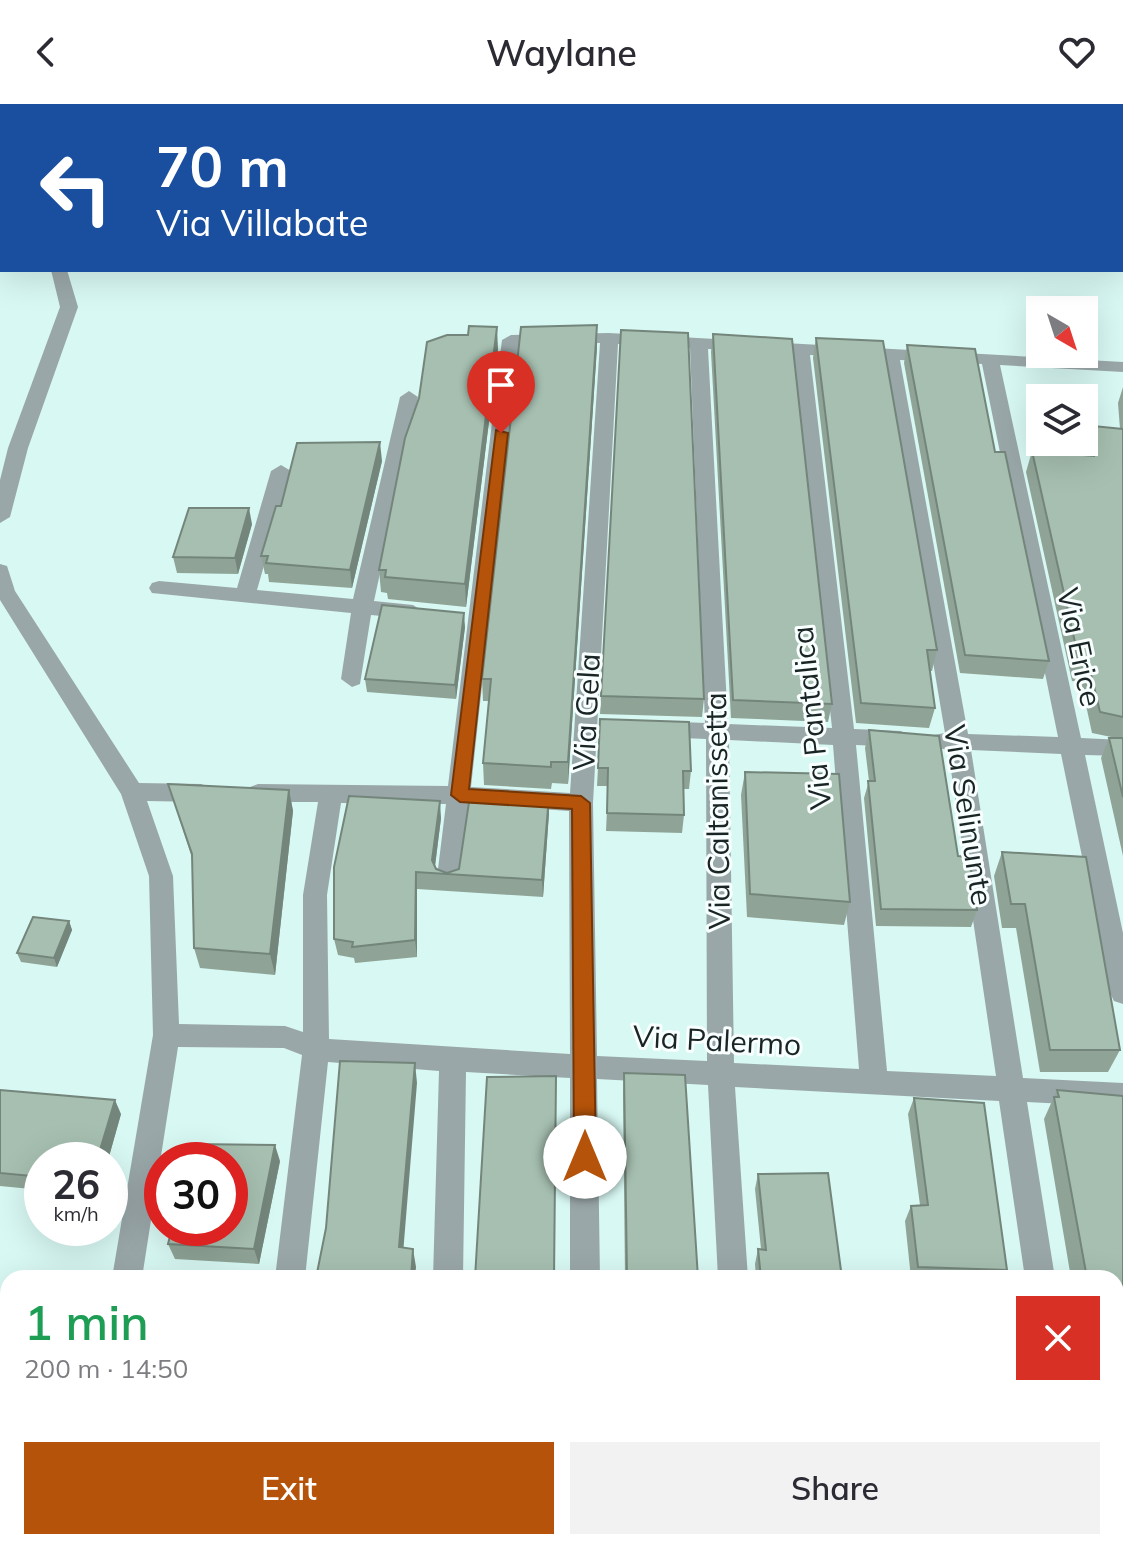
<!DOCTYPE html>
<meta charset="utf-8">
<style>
body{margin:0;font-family:Mulish,sans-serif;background:#f2f2f3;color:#2b2b33;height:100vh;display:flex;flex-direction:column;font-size:30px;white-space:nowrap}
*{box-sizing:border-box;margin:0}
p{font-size:26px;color:#7c7c81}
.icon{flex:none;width:44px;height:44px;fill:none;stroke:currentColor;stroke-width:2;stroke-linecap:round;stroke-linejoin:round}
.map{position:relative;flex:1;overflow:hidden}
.details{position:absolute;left:0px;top:1166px;width:1124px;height:280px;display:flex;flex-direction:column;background:#fff;border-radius:24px 24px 0 0;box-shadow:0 8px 32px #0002}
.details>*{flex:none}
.hud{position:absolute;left:0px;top:0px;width:1124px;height:168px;box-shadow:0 8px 32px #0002;background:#1a4fa0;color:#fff;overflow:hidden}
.needle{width:52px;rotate:141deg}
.controls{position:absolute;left:1026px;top:192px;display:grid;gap:16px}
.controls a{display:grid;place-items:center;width:72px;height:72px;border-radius:0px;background:#fff;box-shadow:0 8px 32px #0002;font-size:40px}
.speed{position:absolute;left:24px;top:1038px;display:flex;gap:16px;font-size:40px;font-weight:700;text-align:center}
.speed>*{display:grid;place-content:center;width:104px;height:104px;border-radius:50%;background:#fff;box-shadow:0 8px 32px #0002;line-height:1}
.speed small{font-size:20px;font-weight:400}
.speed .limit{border:12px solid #d22;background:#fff;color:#111}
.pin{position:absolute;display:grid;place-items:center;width:68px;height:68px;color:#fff;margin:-82px -34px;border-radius:50% 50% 50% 0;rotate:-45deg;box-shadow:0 0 8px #0007}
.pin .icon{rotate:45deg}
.me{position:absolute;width:88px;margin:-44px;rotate:0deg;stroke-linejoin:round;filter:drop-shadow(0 0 6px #0008)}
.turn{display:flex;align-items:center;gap:28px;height:168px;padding:0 24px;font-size:36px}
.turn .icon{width:104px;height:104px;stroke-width:2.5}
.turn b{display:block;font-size:56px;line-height:68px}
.round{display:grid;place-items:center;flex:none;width:84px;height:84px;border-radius:0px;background:#f2f2f3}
.headline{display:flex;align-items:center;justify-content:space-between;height:136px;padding:0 24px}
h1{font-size:48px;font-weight:600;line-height:60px;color:#1e9e55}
.cta{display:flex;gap:16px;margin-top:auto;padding:16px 24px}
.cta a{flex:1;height:92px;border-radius:0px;background:#b45309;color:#fff;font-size:32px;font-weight:600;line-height:92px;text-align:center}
.cta a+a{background:#f2f2f3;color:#2b2b33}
header{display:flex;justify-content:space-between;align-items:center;height:104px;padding:0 24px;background:#fff;font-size:36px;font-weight:600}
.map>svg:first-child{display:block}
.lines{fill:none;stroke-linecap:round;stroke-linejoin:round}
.minor{fill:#9aa7a9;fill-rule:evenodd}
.wall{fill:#8fa497}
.shaded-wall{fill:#74867b}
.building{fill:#a6bfb0;stroke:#74867b;stroke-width:2}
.route{fill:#b45309;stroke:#753606;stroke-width:2}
.labels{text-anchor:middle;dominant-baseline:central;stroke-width:6;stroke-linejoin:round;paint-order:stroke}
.street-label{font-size:30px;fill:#192524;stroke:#f8fffe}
</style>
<header><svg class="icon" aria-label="back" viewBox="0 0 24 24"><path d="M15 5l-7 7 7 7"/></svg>Waylane<svg class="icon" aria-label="heart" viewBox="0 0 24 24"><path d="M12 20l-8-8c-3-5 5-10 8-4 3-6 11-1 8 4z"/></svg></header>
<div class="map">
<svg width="1123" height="1446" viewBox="0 0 1123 1446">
<rect width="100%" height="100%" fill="#d8f8f3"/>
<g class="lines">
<!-- minor -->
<g class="minor">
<path d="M 0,39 L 2,40 L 2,53 L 0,52 Z"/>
<path d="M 51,166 L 67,166 L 78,203 L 28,344 L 10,413 L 0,419 L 0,376 L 8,344 L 60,203 Z"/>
<path d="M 609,229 L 1123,258 L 1123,268 L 1000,261 L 1081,634 L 1123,636 L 1123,652 L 1085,651 L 1123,829 L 1123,900 L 1114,897 L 1110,889 L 1061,650 L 971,646 L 1023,974 L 1123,979 L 1123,1003 L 1027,998 L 1055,1174 L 1025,1174 L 999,997 L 735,983 L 748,1174 L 718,1174 L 708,981 L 597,975 L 600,1174 L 570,1174 L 570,974 L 466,968 L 463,1174 L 433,1174 L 439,967 L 328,958 L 305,1174 L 275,1174 L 302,951 L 284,944 L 178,943 L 142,1174 L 112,1174 L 153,931 L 149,772 L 121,690 L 0,496 L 0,460 L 7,462 L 15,487 L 139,679 L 201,680 L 209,683 L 213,689 L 209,695 L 201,698 L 147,697 L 173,772 L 179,920 L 285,922 L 303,928 L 303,791 L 318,698 L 258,698 L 250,695 L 246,689 L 250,683 L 258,680 L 448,682 L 502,236 L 511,231 ZM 600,239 L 570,689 L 471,683 L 519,241 ZM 618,240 L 690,244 L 705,619 L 658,617 L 647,625 L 658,633 L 706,635 L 707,957 L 597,952 L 593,699 ZM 708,245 L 792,250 L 832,624 L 728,620 ZM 810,251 L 882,255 L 945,629 L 934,631 L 931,637 L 934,643 L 948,646 L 996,972 L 887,967 L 856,641 L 901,643 L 912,635 L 901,627 L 854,625 ZM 900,256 L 982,260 L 1058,633 L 968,630 ZM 729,636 L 833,641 L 859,965 L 734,959 ZM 341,699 L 446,700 L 437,773 L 440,780 L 449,783 L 458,780 L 461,773 L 469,700 L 569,707 L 570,950 L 329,935 L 327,791 Z"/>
<path d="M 409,287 L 418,293 L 374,497 L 413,501 L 424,508 L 413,515 L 371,511 L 360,580 L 352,583 L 341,575 L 351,509 L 152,489 L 149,484 L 152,479 L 159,477 L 237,484 L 271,367 L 281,361 L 291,367 L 257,486 L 353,495 L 400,293 Z"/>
<path d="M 44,1438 L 78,1438 L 75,1446 L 41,1446 Z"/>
<path d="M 231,1438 L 265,1438 L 263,1446 L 229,1446 Z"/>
<path d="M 399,1438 L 433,1438 L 431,1446 L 397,1446 Z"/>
<rect x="568" y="1438" width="34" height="8"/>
<rect x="732" y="1438" width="34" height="8"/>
<path d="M 1061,1438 L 1095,1438 L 1096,1446 L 1062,1446 Z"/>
</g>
</g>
<!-- wall -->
<g class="wall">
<path d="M 713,230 L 832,600 L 828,618 L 731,614 L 711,248 Z"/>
<path d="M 816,234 L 937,546 L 932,567 L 930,567 L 935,604 L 929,624 L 856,619 L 813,254 Z"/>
<path d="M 907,241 L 995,348 L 1049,557 L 1043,575 L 960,569 L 904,259 Z"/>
<path d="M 597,243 L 568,680 L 552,679 L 551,685 L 484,681 L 483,659 L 489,597 L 483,597 L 482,575 Z"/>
<path d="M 498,245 L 466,503 L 388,495 L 387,489 L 381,488 L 379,466 Z"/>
<path d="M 1123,283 L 1123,752 L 1101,654 L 1109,634 L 1116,634 L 1092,629 L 1081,578 L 1072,577 L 1026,368 L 1032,347 L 1087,351 L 1086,342 L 1093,322 L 1120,325 L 1118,299 Z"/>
<path d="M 382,357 L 352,484 L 269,478 L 268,470 L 265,470 L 261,452 L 281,402 Z"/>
<path d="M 252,420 L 238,470 L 177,469 L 173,453 Z"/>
<path d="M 465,523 L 456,595 L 367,588 L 365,575 Z"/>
<path d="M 601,592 L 704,595 L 702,613 L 600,610 Z"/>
<path d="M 869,626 L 958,752 L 977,806 L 971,823 L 876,822 L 864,694 L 869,677 L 865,644 Z"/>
<path d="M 598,664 L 691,667 L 689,685 L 683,685 L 684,711 L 682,729 L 606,727 L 608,682 L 597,682 Z"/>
<path d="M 745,668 L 850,798 L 844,821 L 747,813 L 741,691 Z"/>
<path d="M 168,680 L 289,686 L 293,707 L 275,871 L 200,864 L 194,844 L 192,754 Z"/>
<path d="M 549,709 L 543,793 L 417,785 L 417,853 L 355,859 L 354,854 L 338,851 L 334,835 L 441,714 L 435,763 L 447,769 L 459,765 Z"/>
<path d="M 1002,748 L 1120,946 L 1108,968 L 1040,968 L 1016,824 L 1002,824 L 994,772 Z"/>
<path d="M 69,817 L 72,826 L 57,863 L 21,858 L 17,849 Z"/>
<path d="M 624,969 L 698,1174 L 625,1174 L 623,989 Z"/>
<path d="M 0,986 L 121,1010 L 108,1056 L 42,1056 L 42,1086 L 0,1082 Z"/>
<path d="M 1057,986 L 1123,992 L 1123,1446 L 1118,1446 L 1116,1435 L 1116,1174 L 1071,1174 L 1044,1015 Z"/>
<path d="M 914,994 L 1007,1166 L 1003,1174 L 911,1174 L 905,1117 L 911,1102 L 920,1101 L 908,1010 Z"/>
<path d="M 280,1057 L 259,1160 L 175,1155 L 168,1140 Z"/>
<path d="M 758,1070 L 842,1174 L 756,1174 L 755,1160 L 758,1145 L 761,1145 L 755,1085 Z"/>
<path d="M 947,1438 L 1022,1438 L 1023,1446 L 947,1446 Z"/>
</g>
<!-- shaded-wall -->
<g class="shaded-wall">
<path d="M 597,221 L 597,243 L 568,680 L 568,658 Z"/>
<path d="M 497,223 L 498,245 L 466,503 L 465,480 Z"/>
<path d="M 380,338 L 382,357 L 352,484 L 350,466 Z"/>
<path d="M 249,404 L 252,420 L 238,470 L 235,454 Z"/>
<path d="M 464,509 L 465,523 L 456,595 L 455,581 Z"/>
<path d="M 289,686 L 293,707 L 275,871 L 270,850 Z"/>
<path d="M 549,692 L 549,709 L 543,793 L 542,776 Z"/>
<path d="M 440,697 L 441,714 L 434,769 L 432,756 Z"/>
<path d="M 416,768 L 417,785 L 417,853 L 415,836 Z"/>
<path d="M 69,817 L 72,826 L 57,863 L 54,854 Z"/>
<path d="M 415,959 L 417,979 L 402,1162 L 399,1143 Z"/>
<path d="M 115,996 L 121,1010 L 108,1056 L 97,1056 Z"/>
<path d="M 275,1041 L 280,1057 L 259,1160 L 254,1145 Z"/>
<path d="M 413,1145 L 416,1163 L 415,1174 L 411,1174 Z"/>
<path d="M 201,1438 L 216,1438 L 215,1446 L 199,1446 Z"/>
<path d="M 377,1438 L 384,1438 L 383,1446 L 376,1446 Z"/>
</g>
<!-- building -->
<g class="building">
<path d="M 597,221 L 568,658 L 551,658 L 551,663 L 483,659 L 491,575 L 482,575 L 521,223 Z"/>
<path d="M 469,222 L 497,223 L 465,480 L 385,473 L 386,466 L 379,466 L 405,334 L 419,294 L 427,238 L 447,231 L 468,231 Z"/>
<path d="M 621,226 L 688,229 L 704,595 L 601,592 Z"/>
<path d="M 713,230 L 792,235 L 832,600 L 733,596 Z"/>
<path d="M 816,234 L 883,237 L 937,546 L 927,546 L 935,604 L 861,599 Z"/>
<path d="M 907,241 L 975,245 L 995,348 L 1005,348 L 1049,557 L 965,551 Z"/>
<path d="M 1093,322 L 1123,325 L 1123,613 L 1100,608 L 1088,557 L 1079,556 L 1032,347 L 1094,352 Z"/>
<path d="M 380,338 L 350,466 L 266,459 L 268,452 L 261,452 L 276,402 L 281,402 L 297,339 Z"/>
<path d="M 189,404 L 249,404 L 235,454 L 173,453 Z"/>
<path d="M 382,501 L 464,509 L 455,581 L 365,575 Z"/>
<path d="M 600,615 L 689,618 L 691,667 L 683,667 L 684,711 L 607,709 L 608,664 L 598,664 Z"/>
<path d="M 869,626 L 939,632 L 958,752 L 969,753 L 977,806 L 881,805 L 868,677 L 875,677 Z"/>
<path d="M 1109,634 L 1123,634 L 1123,693 Z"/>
<path d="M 745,668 L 839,670 L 850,798 L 750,790 Z"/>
<path d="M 168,680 L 289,686 L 270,850 L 194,844 L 192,750 Z"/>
<path d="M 480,687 L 549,692 L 542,776 L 416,768 L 415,836 L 352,843 L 353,838 L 334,835 L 334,763 L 349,692 L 440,697 L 432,756 L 436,765 L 447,769 L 459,765 L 469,698 L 479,699 Z"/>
<path d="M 1002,748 L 1086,753 L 1120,946 L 1050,946 L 1025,800 L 1011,800 Z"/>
<path d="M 33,813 L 69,817 L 54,854 L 17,849 Z"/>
<path d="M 340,957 L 415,959 L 399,1143 L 413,1145 L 411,1174 L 316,1174 L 326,1124 Z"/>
<path d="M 624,969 L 685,971 L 698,1174 L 627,1174 Z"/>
<path d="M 556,972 L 554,1174 L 475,1174 L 487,973 Z"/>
<path d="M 0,986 L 115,996 L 97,1056 L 42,1056 L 42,1073 L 0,1069 Z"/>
<path d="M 1057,986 L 1123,992 L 1123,1378 L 1116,1339 L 1116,1174 L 1087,1174 L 1054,993 L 1059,993 Z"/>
<path d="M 914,994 L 984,999 L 1007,1166 L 918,1163 L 911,1102 L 928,1101 Z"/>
<path d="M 190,1040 L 275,1041 L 254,1145 L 168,1140 L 172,1124 L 230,1124 L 230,1056 L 186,1056 Z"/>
<path d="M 828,1069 L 842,1174 L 761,1174 L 758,1145 L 766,1146 L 758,1070 Z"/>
<path d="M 79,1438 L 201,1438 L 199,1446 L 77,1446 Z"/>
<path d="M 265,1438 L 377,1438 L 376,1446 L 264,1446 Z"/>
<path d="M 438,1438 L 546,1438 L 546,1446 L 437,1446 Z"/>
<path d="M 624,1438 L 726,1438 L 726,1446 L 623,1446 Z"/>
<path d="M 954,1438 L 1022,1438 L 1023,1446 L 955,1446 Z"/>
</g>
<!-- route -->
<path class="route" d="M 496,326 L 508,329 L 469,685 L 581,692 L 590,699 L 596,1053 L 592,1060 L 585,1063 L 577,1060 L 574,1053 L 572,705 L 460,698 L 451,691 Z"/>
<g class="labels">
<!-- street labels -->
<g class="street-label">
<text transform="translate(1080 543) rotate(78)">Via Erice</text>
<text transform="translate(586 608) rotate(-87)">Via Gela</text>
<text transform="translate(811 614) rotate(-96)">Via Pantalica</text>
<text transform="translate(717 707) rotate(-91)">Via Caltanissetta</text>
<text transform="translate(969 711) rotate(81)">Via Selinunte</text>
<text transform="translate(717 936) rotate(3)">Via Palermo</text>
</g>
</g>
</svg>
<div class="controls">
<a><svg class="needle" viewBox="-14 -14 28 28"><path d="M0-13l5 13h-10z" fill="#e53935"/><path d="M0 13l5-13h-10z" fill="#7c7c81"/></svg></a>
<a><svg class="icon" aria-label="layers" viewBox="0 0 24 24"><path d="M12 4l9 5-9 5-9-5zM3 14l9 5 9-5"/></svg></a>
</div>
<div class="speed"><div>26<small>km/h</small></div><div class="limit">30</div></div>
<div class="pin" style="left:501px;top:329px;background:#d93025"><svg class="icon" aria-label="arrive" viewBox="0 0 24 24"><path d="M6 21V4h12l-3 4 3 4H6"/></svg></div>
<svg class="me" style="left:585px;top:1053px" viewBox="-20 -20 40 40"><circle r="19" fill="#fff"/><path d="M0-13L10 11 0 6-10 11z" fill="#b45309"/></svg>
<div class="hud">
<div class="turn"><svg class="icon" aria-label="left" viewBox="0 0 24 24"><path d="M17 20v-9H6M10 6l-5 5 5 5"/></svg><div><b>70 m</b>Via Villabate</div></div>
</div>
<section class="details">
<div class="headline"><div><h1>1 min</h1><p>200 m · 14:50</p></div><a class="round" style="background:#d93025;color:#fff"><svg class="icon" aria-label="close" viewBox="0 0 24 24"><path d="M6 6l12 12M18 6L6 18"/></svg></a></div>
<div class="cta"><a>Exit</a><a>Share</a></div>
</section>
</div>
